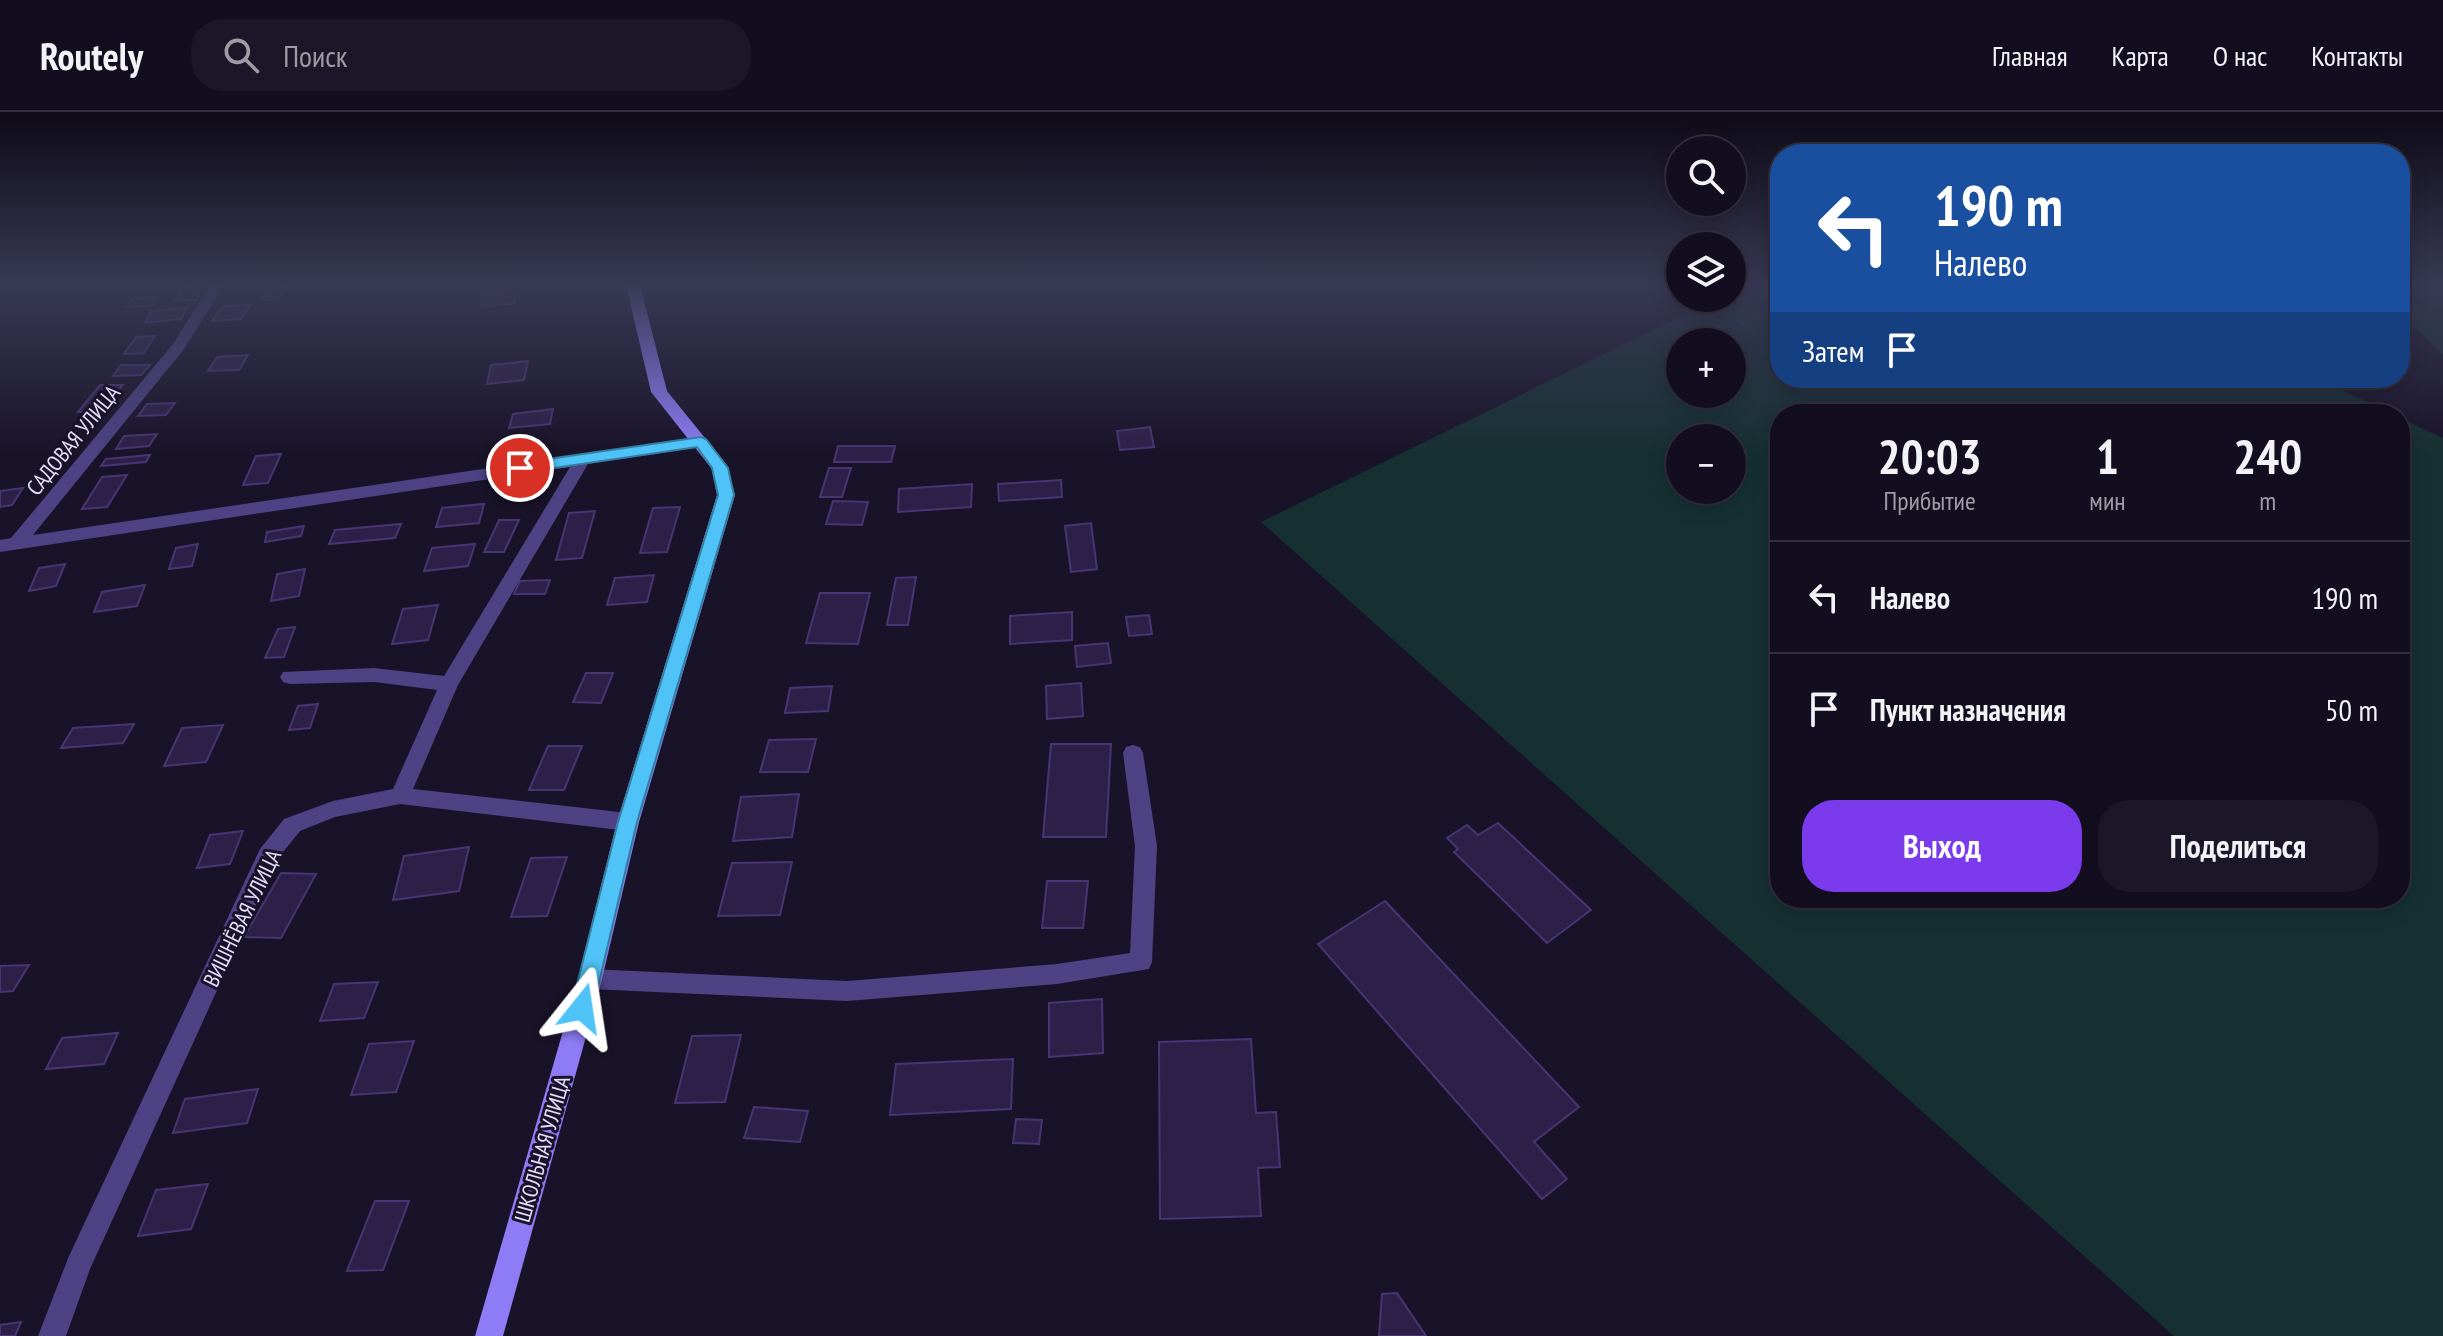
<!DOCTYPE html>
<html lang="ru">
<meta charset="utf-8">
<style>
body{margin:0;font-family:"PT Sans Narrow",sans-serif;background:#1c1728;color:#f1f3f6;height:100vh;display:flex;flex-direction:column;font-size:30px;white-space:nowrap}
*{box-sizing:border-box;margin:0}
p{font-size:26px;color:#9d9ca4}
.icon{flex:none;width:44px;height:44px;fill:none;stroke:currentColor;stroke-width:2;stroke-linecap:round;stroke-linejoin:round}
.map{position:relative;flex:1;overflow:hidden}
.details{position:absolute;left:1770px;top:292px;width:640px;height:504px;display:flex;flex-direction:column;background:#130e1f;border-radius:32px;box-shadow:0 4px 20px #0003,0 0 0 2px #322e3d}
.details>*{flex:none}
.banner{position:absolute;left:1770px;top:32px;width:640px;height:244px;border-radius:32px;box-shadow:0 4px 20px #0003,0 0 0 2px #322e3d;background:#1a4fa0;color:#fff;overflow:hidden}
.buttons{position:absolute;left:1666px;top:24px;display:grid;gap:16px}
.buttons a{display:grid;place-items:center;width:80px;height:80px;border-radius:50%;background:#130e1f;box-shadow:0 4px 20px #0003,0 0 0 2px #322e3d;font-size:40px}
.pin{position:absolute;display:grid;place-items:center;width:68px;height:68px;color:#fff;margin:-34px;border:4px solid #fff;border-radius:50%;box-shadow:0 2px 8px #0007}
.me{position:absolute;width:88px;margin:-44px;rotate:15deg;stroke-linejoin:round;filter:drop-shadow(0 0 6px #0008)}
.turn{display:flex;align-items:center;gap:28px;height:168px;padding:0 32px;font-size:36px}
.turn .icon{width:104px;height:104px;stroke-width:2.5}
.turn b{display:block;font-size:56px;line-height:68px}
.then{display:flex;align-items:center;height:76px;padding:0 32px;background:#0003;gap:16px;font-size:30px}
.eta{display:flex;justify-content:space-evenly;align-items:center;height:136px;text-align:center}
.eta b{font-size:48px;font-weight:800;line-height:56px}
.primary-button{display:flex;gap:16px;margin-top:auto;padding:16px 32px}
.primary-button a{flex:1;height:92px;border-radius:32px;background:#7c3aed;color:#fff;font-size:32px;font-weight:800;line-height:92px;text-align:center}
.primary-button a+a{background:#1c1728;color:#f1f3f6}
ul{padding:0;list-style:none}
li{display:flex;align-items:center;gap:24px;height:112px;padding:0 32px;border-top:2px solid #322e3d}
li div{flex:1}
li b{display:block;font-size:30px}
li em{font-style:normal}
header{display:flex;align-items:center;gap:48px;box-sizing:border-box;height:112px;padding:0 40px;background:#130e1f;border-bottom:2px solid #322e3d}
header strong{font-size:38px}
nav{display:flex;gap:44px;margin-inline-start:auto;font-size:28px}
.search{width:560px;height:72px;background:#1c1728;display:flex;align-items:center;gap:20px;box-sizing:border-box;padding:0 28px;border-radius:32px;color:#9d9ca4;font-size:30px}
.map>svg:first-child{display:block}
.green{fill:#163032;fill-rule:evenodd}
.building{fill:#2d2048;stroke:#483472;stroke-width:2}
.lines{fill:none;stroke-linecap:round;stroke-linejoin:round}
.street{fill:#4c4284;fill-rule:evenodd}
.secondary{fill:#8d7cf5;fill-rule:evenodd}
.route{fill:#4fc3f7;stroke:#337fa1;stroke-width:2}
.labels{text-anchor:middle;dominant-baseline:central;stroke-width:6;stroke-linejoin:round;paint-order:stroke}
.street-label{font-size:22px;fill:#e4ddfc;stroke:#191329}
</style>
<header>
<strong>Routely</strong>
<div class="search"><svg class="icon" aria-label="search" viewBox="0 0 24 24"><circle cx="10" cy="10" r="6"/><path d="M15 15l6 6"/></svg>Поиск</div>
<nav><a>Главная</a><a>Карта</a><a>О нас</a><a>Контакты</a></nav>
</header>
<div class="map">
<svg width="2443" height="1224" viewBox="0 0 2443 1224">
<rect width="100%" height="100%" fill="#191329"/>
<!-- green -->
<g class="green">
<path d="M 1747,173 L 1780,173 L 1780,266 L 2317,266 L 2392,302 L 1780,302 L 1780,786 L 2400,786 L 2400,306 L 2443,326 L 2443,1224 L 2174,1224 L 1261,410 L 1719,186 L 1732,186 L 1732,180 ZM 1680,230 L 1732,230 L 1732,282 L 1680,282 ZM 1680,326 L 1732,326 L 1732,378 L 1680,378 Z"/>
<path d="M 2400,173 L 2443,173 L 2443,243 L 2418,218 L 2400,211 Z"/>
</g>
<!-- building -->
<g class="building">
<path d="M 131,173 L 165,173 L 163,176 L 127,178 Z"/>
<path d="M 205,174 L 196,188 L 175,189 L 184,175 Z"/>
<path d="M 287,175 L 279,187 L 261,188 L 269,176 Z"/>
<path d="M 517,177 L 515,191 L 481,195 L 483,182 Z"/>
<path d="M 157,185 L 151,194 L 127,195 L 133,186 Z"/>
<path d="M 251,193 L 241,207 L 212,209 L 222,194 Z"/>
<path d="M 187,196 L 181,207 L 145,211 L 151,199 Z"/>
<path d="M 155,224 L 144,241 L 124,242 L 136,225 Z"/>
<path d="M 248,243 L 239,258 L 208,259 L 217,245 Z"/>
<path d="M 528,249 L 524,268 L 487,272 L 491,253 Z"/>
<path d="M 121,253 L 150,253 L 141,263 L 113,264 Z"/>
<path d="M 100,273 L 123,273 L 101,299 L 78,300 Z"/>
<path d="M 175,291 L 166,303 L 138,304 L 147,292 Z"/>
<path d="M 553,297 L 550,312 L 509,316 L 513,302 Z"/>
<path d="M 1150,315 L 1154,335 L 1120,338 L 1117,319 Z"/>
<path d="M 157,322 L 149,334 L 116,337 L 124,324 Z"/>
<path d="M 838,334 L 895,334 L 891,350 L 834,350 Z"/>
<path d="M 281,342 L 268,371 L 243,373 L 256,344 Z"/>
<path d="M 150,343 L 146,350 L 101,354 L 106,347 Z"/>
<path d="M 829,356 L 851,356 L 842,385 L 820,385 Z"/>
<path d="M 540,359 L 538,377 L 500,382 L 503,364 Z"/>
<path d="M 127,363 L 107,395 L 82,397 L 102,365 Z"/>
<path d="M 1061,368 L 1062,385 L 999,389 L 998,372 Z"/>
<path d="M 972,372 L 971,395 L 898,400 L 899,377 Z"/>
<path d="M 23,376 L 12,393 L 0,395 L 0,379 Z"/>
<path d="M 833,389 L 868,390 L 862,413 L 826,412 Z"/>
<path d="M 484,392 L 479,411 L 436,415 L 442,396 Z"/>
<path d="M 680,395 L 667,440 L 640,441 L 653,396 Z"/>
<path d="M 595,399 L 582,446 L 556,448 L 569,401 Z"/>
<path d="M 499,408 L 519,408 L 504,440 L 484,440 Z"/>
<path d="M 1091,411 L 1097,457 L 1071,460 L 1065,414 Z"/>
<path d="M 401,412 L 395,426 L 329,432 L 335,418 Z"/>
<path d="M 304,414 L 301,424 L 265,430 L 267,420 Z"/>
<path d="M 198,432 L 192,454 L 169,457 L 176,436 Z"/>
<path d="M 475,432 L 468,454 L 424,459 L 432,436 Z"/>
<path d="M 65,452 L 56,474 L 29,479 L 39,456 Z"/>
<path d="M 305,457 L 299,484 L 271,489 L 277,462 Z"/>
<path d="M 654,463 L 647,490 L 607,493 L 615,466 Z"/>
<path d="M 916,465 L 908,513 L 887,513 L 896,466 Z"/>
<path d="M 550,468 L 545,482 L 514,482 L 520,469 Z"/>
<path d="M 145,473 L 137,494 L 94,500 L 102,480 Z"/>
<path d="M 820,481 L 870,481 L 858,532 L 806,531 Z"/>
<path d="M 438,493 L 428,528 L 392,532 L 403,497 Z"/>
<path d="M 1072,500 L 1072,528 L 1010,532 L 1010,504 Z"/>
<path d="M 1149,503 L 1152,522 L 1129,524 L 1126,505 Z"/>
<path d="M 295,515 L 284,545 L 265,546 L 278,517 Z"/>
<path d="M 1108,531 L 1111,551 L 1077,555 L 1075,534 Z"/>
<path d="M 586,561 L 613,561 L 601,591 L 573,590 Z"/>
<path d="M 1081,571 L 1083,604 L 1047,607 L 1046,574 Z"/>
<path d="M 832,574 L 828,599 L 785,601 L 790,576 Z"/>
<path d="M 318,592 L 310,616 L 289,618 L 298,594 Z"/>
<path d="M 134,612 L 123,631 L 61,636 L 73,616 Z"/>
<path d="M 223,613 L 206,650 L 164,654 L 182,616 Z"/>
<path d="M 816,627 L 808,660 L 760,660 L 769,628 Z"/>
<path d="M 1051,632 L 1111,632 L 1106,725 L 1043,725 Z"/>
<path d="M 548,634 L 582,634 L 564,678 L 529,678 Z"/>
<path d="M 799,682 L 792,725 L 733,729 L 741,685 Z"/>
<path d="M 1498,711 L 1591,798 L 1547,831 L 1454,740 L 1458,737 L 1447,726 L 1467,713 L 1478,723 Z"/>
<path d="M 243,719 L 230,752 L 197,756 L 210,723 Z"/>
<path d="M 469,735 L 459,779 L 393,788 L 404,744 Z"/>
<path d="M 567,745 L 547,804 L 511,805 L 531,746 Z"/>
<path d="M 792,750 L 780,803 L 718,804 L 732,751 Z"/>
<path d="M 281,761 L 316,762 L 281,826 L 244,825 Z"/>
<path d="M 1047,769 L 1088,769 L 1083,816 L 1042,816 Z"/>
<path d="M 1385,789 L 1579,995 L 1534,1030 L 1567,1067 L 1542,1087 L 1318,832 Z"/>
<path d="M 29,853 L 13,879 L 0,880 L 0,854 Z"/>
<path d="M 378,870 L 364,906 L 320,909 L 334,872 Z"/>
<path d="M 1102,887 L 1103,941 L 1049,945 L 1049,891 Z"/>
<path d="M 118,921 L 104,952 L 46,957 L 62,926 Z"/>
<path d="M 741,923 L 725,990 L 675,991 L 692,924 Z"/>
<path d="M 1251,927 L 1256,1001 L 1276,1000 L 1280,1055 L 1258,1056 L 1261,1104 L 1160,1107 L 1159,930 Z"/>
<path d="M 414,929 L 396,980 L 351,983 L 369,932 Z"/>
<path d="M 1013,947 L 1011,997 L 890,1003 L 896,952 Z"/>
<path d="M 258,977 L 247,1011 L 173,1021 L 185,987 Z"/>
<path d="M 754,995 L 808,999 L 800,1030 L 744,1026 Z"/>
<path d="M 1016,1007 L 1042,1008 L 1039,1032 L 1013,1031 Z"/>
<path d="M 208,1072 L 191,1117 L 138,1124 L 156,1078 Z"/>
<path d="M 375,1089 L 409,1089 L 383,1158 L 347,1159 Z"/>
<path d="M 1397,1181 L 1426,1224 L 1379,1224 L 1382,1182 Z"/>
<path d="M 21,1210 L 15,1224 L 0,1224 L 0,1213 Z"/>
</g>
<g class="lines">
<!-- street -->
<g class="street">
<path d="M 210,173 L 224,173 L 184,237 L 33,423 L 701,325 L 709,330 L 701,335 L 588,352 L 458,573 L 413,677 L 628,701 L 636,704 L 639,710 L 636,716 L 628,719 L 400,692 L 335,705 L 300,719 L 276,749 L 90,1157 L 66,1224 L 38,1224 L 69,1144 L 260,737 L 284,707 L 333,689 L 393,677 L 437,578 L 374,570 L 290,572 L 283,570 L 280,565 L 283,560 L 374,556 L 444,564 L 570,355 L 0,440 L 0,428 L 11,426 L 173,232 Z"/>
<path d="M 1133,633 L 1140,635 L 1143,641 L 1157,734 L 1152,850 L 1149,857 L 1057,872 L 847,889 L 590,877 L 582,874 L 578,867 L 582,860 L 590,857 L 847,869 L 1057,852 L 1130,841 L 1135,734 L 1123,641 L 1126,635 Z"/>
</g>
<!-- secondary -->
<path class="secondary" d="M 626,173 L 640,173 L 667,279 L 726,352 L 735,383 L 639,710 L 602,867 L 503,1224 L 475,1224 L 578,867 L 617,710 L 717,383 L 712,357 L 651,280 Z"/>
</g>
<!-- sky -->
<linearGradient id="sky" x2="0" y2="1"><stop stop-color="#0e0a17"/><stop offset="0.5" stop-color="#383954"/><stop offset="1" stop-color="#383954" stop-opacity="0"/></linearGradient>
<rect width="2443" height="344" fill="url(#sky)"/>
<!-- route -->
<path class="route" d="M 701,325 L 706,327 L 728,356 L 734,383 L 637,710 L 593,896 L 590,902 L 582,905 L 575,902 L 571,896 L 618,710 L 718,383 L 712,356 L 697,335 L 520,361 L 512,356 L 520,351 Z"/>
<g class="labels">
<!-- street labels -->
<g class="street-label">
<text transform="translate(73 328) rotate(-51)">САДОВАЯ УЛИЦА</text>
<text transform="translate(242 806) rotate(-64)">ВИШНЁВАЯ УЛИЦА</text>
<text transform="translate(542 1037) rotate(-74)">ШКОЛЬНАЯ УЛИЦА</text>
</g>
</g>
</svg>
<div class="buttons">
<a><svg class="icon" aria-label="search" viewBox="0 0 24 24"><circle cx="10" cy="10" r="6"/><path d="M15 15l6 6"/></svg></a>
<a><svg class="icon" aria-label="layers" viewBox="0 0 24 24"><path d="M12 4l9 5-9 5-9-5zM3 14l9 5 9-5"/></svg></a>
<a>+</a>
<a>−</a>
</div>
<div class="pin" style="left:520px;top:356px;background:#d93025"><svg class="icon" aria-label="arrive" viewBox="0 0 24 24"><path d="M6 21V4h12l-3 4 3 4H6"/></svg></div>
<svg class="me" style="left:582px;top:896px" viewBox="-20 -20 40 40"><path d="M0-17L14 15 0 8-14 15z" fill="#4fc3f7" stroke="#fff" stroke-width="4"/></svg>
<div class="banner">
<div class="turn"><svg class="icon" aria-label="left" viewBox="0 0 24 24"><path d="M17 20v-9H6M10 6l-5 5 5 5"/></svg><div><b>190 m</b>Налево</div></div>
<div class="then">Затем<svg class="icon" aria-label="arrive" viewBox="0 0 24 24"><path d="M6 21V4h12l-3 4 3 4H6"/></svg></div>
</div>
<section class="details">
<div class="eta">
<div><b>20:03</b><p>Прибытие</p></div>
<div><b>1</b><p>мин</p></div>
<div><b>240</b><p>m</p></div>
</div>
<ul>
<li><svg class="icon" aria-label="left" viewBox="0 0 24 24"><path d="M17 20v-9H6M10 6l-5 5 5 5"/></svg><div><b>Налево</b></div><em>190 m</em></li>
<li><svg class="icon" aria-label="arrive" viewBox="0 0 24 24"><path d="M6 21V4h12l-3 4 3 4H6"/></svg><div><b>Пункт назначения</b></div><em>50 m</em></li>
</ul>
<div class="primary-button"><a>Выход</a><a>Поделиться</a></div>
</section>
</div>
